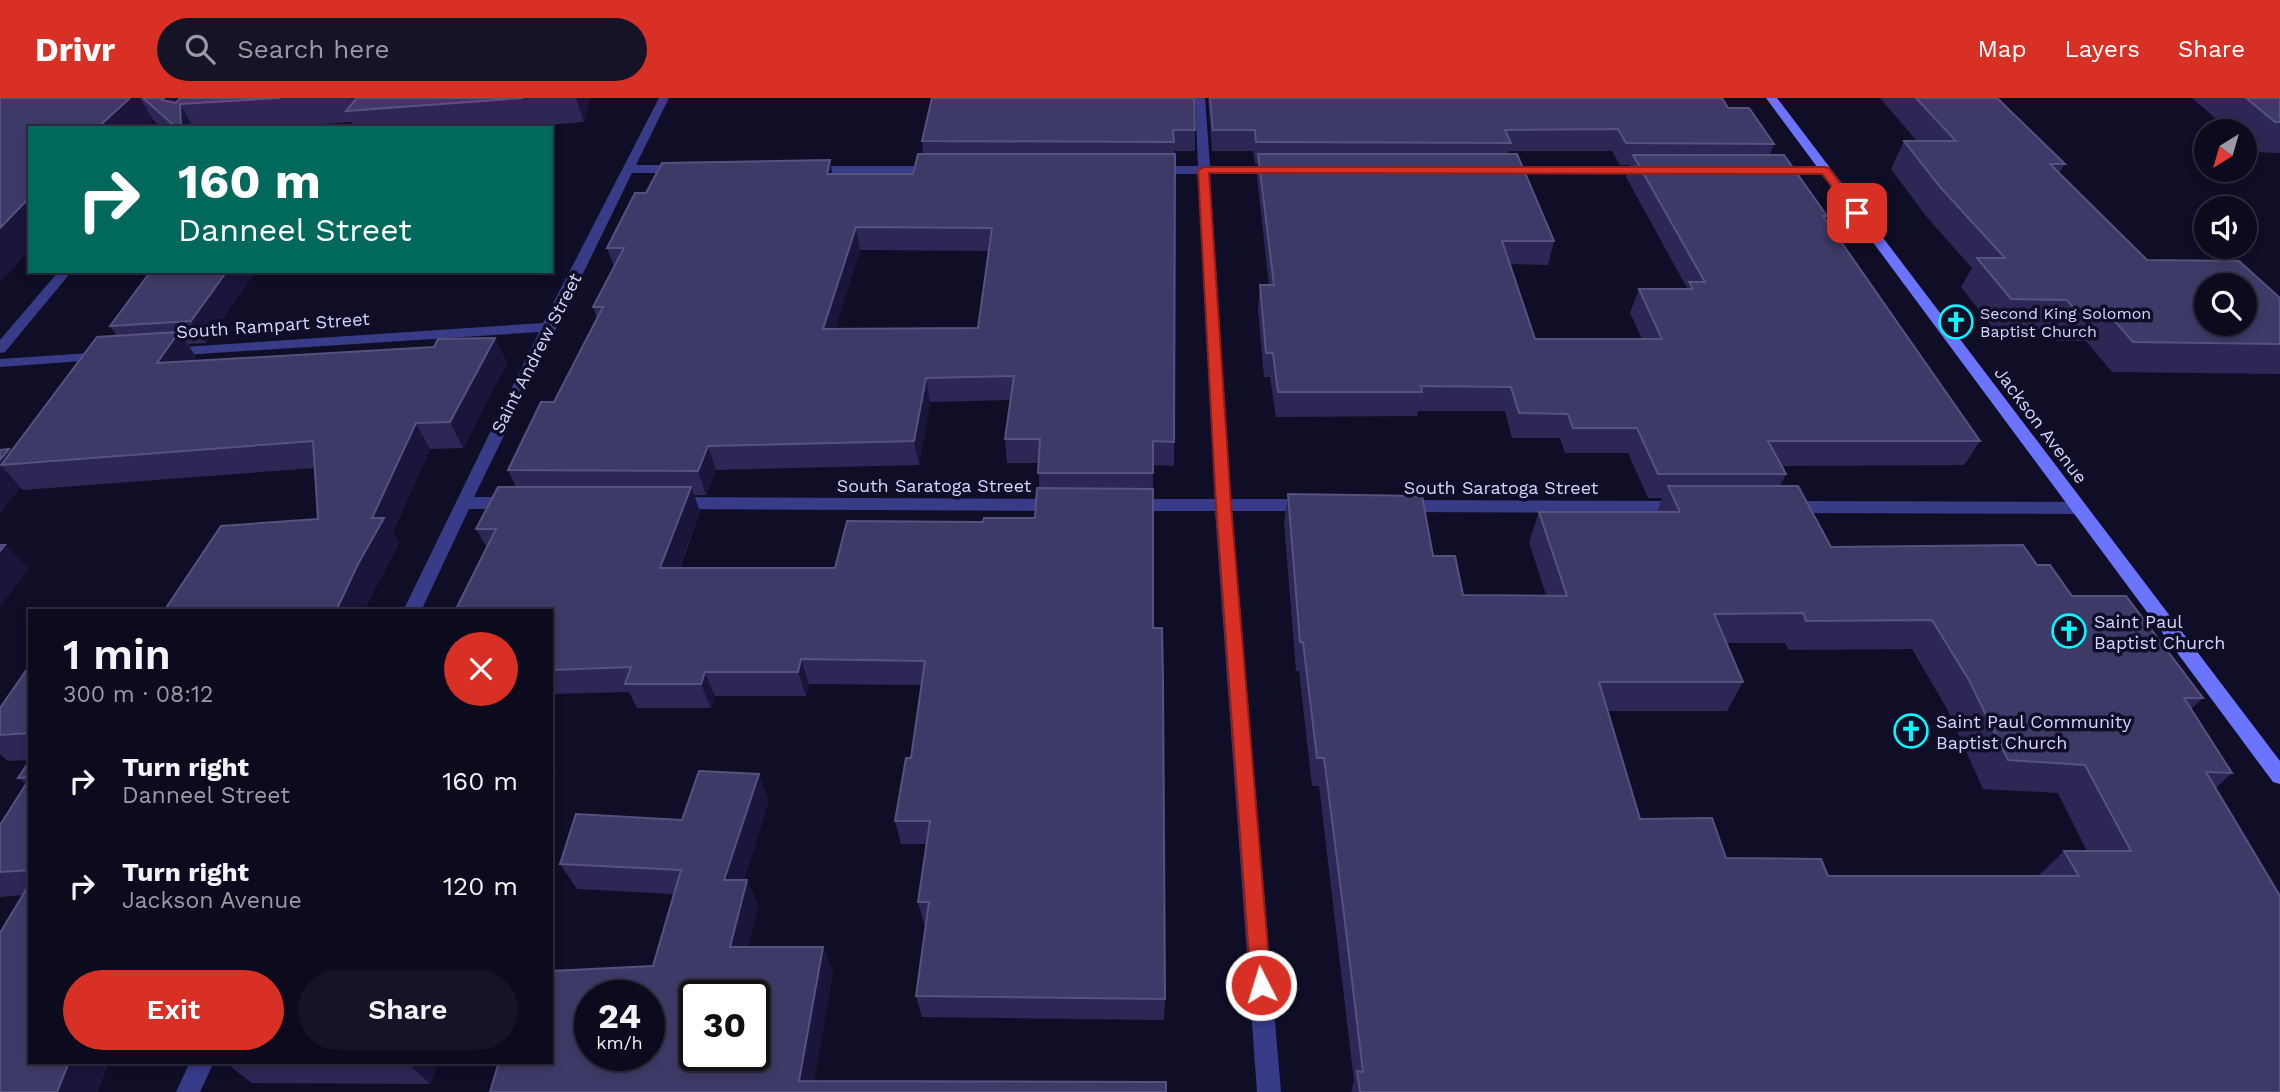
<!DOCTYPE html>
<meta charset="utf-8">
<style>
body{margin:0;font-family:"Work Sans",sans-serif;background:#151326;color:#f1f3f6;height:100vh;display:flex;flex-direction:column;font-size:26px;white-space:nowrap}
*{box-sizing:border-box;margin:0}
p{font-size:23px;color:#9a9aa4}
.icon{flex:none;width:38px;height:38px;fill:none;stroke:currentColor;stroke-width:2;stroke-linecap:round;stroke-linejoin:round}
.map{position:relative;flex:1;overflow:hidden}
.side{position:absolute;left:28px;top:511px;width:525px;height:455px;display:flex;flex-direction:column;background:#0c0a1d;border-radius:0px;box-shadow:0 4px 10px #0003,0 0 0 2px #2c2b3b}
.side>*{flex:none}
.top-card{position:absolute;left:28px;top:28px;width:525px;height:147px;border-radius:0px;box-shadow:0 4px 10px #0003,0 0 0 2px #2c2b3b;background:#00695c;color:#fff;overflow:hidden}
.needle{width:46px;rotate:217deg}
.controls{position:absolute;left:2194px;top:21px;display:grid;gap:14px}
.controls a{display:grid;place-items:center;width:63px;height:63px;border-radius:50%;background:#0c0a1d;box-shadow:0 4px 10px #0003,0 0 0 2px #2c2b3b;font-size:35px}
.speed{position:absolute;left:574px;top:882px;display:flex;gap:14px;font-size:35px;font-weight:700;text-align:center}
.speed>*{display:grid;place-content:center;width:91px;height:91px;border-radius:50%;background:#0c0a1d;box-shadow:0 4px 10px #0003,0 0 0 2px #2c2b3b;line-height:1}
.speed small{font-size:18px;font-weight:400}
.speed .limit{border:4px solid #111;border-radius:10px;background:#fff;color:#111}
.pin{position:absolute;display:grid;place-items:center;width:60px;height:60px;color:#fff;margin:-30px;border-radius:14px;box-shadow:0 4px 10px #0006}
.me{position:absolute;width:77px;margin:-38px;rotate:355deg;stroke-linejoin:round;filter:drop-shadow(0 0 5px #0008)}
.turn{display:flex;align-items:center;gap:24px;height:147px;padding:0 35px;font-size:32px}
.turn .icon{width:91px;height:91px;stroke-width:2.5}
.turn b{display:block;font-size:49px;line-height:60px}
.round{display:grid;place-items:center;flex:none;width:74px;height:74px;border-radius:37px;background:#151326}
.summary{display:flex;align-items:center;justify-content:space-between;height:119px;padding:0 35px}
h1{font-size:42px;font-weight:600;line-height:52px}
.button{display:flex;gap:14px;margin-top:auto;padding:14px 35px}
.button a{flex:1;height:80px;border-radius:42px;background:#d93025;color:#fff;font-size:28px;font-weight:600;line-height:80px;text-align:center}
.button a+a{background:#151326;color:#f1f3f6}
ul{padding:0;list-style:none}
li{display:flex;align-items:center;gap:21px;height:105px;padding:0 35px}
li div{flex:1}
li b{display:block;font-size:26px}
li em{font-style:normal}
header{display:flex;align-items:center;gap:42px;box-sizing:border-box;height:98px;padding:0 35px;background:#d93025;color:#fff}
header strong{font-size:33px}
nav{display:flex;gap:38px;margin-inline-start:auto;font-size:24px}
.search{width:490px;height:63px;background:#151326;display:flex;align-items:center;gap:18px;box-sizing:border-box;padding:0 24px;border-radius:38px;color:#9a9aa4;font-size:26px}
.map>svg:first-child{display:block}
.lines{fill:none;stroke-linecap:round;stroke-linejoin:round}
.street{fill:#383b88;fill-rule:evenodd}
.secondary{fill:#6b74ff;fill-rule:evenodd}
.wall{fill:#2c2755;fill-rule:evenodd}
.shaded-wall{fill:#19153b}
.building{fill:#3e3a67;stroke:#56527f;stroke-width:2;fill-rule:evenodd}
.route{fill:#d93025;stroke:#8d1f18;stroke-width:2}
.labels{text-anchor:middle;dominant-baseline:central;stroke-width:7;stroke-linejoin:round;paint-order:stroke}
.far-poi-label{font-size:16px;fill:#d5d4ff;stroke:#100e27;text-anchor:start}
.street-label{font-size:18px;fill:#d5d4ff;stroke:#100e27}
.poi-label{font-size:18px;fill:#d5d4ff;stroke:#100e27;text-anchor:start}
</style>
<header>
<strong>Drivr</strong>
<div class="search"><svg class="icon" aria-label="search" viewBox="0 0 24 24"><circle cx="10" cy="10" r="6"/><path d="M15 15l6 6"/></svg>Search here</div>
<nav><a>Map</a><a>Layers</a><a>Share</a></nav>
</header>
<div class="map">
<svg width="2280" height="994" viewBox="0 0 2280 994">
<rect width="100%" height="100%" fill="#100e27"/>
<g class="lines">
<!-- street -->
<g class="street">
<path d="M 659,0 L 669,0 L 636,67 L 682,67 L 688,71 L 682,75 L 632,75 L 474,399 L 514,399 L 522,405 L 514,411 L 469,411 L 421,513 L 403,513 L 539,234 L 168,258 L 161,254 L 168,250 L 543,225 Z"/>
<path d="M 1195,0 L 1205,0 L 1210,68 L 1281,68 L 1287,72 L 1281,76 L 1210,76 L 1231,401 L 1309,401 L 1317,407 L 1309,413 L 1232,413 L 1281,994 L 1257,994 L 1215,413 L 1130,413 L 1122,407 L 1130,401 L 1215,401 L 1198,76 L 1151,76 L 1145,72 L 1151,68 L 1198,68 Z"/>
<path d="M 808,68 L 938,68 L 944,72 L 938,76 L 804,75 L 804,69 Z"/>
<path d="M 1501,68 L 1652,68 L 1658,72 L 1652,76 L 1497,75 L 1497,69 Z"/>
<path d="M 1771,69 L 1825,69 L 1831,73 L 1825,77 L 1767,76 L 1765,73 Z"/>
<path d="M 59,173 L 72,173 L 5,254 L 0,255 L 0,242 Z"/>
<path d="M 105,254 L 110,255 L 110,261 L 0,269 L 0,261 Z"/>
<path d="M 675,399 L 1060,401 L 1068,407 L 1060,413 L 675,411 L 667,405 Z"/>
<path d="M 1400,402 L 1683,403 L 1691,409 L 1683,415 L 1400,414 L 1392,408 Z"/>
<path d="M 1788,403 L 2079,404 L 2087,410 L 2079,416 L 1788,415 L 1780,409 Z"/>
<path d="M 190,964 L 214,964 L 200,994 L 176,994 Z"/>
</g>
<!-- secondary -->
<path class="secondary" d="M 1766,0 L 1777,0 L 2280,663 L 2280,686 L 2273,684 Z"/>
</g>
<!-- wall -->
<g class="wall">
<path d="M 0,0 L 590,0 L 584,24 L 508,30 L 354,30 L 351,24 L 265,30 L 162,30 L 153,22 L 30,30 L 30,151 L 0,184 Z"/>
<path d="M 932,0 L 1195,32 L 1195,53 L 1174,53 L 1174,368 L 1153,367 L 1153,530 L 1165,901 L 1164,922 L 922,919 L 916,898 L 926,826 L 924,826 L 918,804 L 926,746 L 901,746 L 895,723 L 911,660 L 921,587 L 809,586 L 806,598 L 715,598 L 711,610 L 637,610 L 629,594 L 551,596 L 551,513 L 487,450 L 476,431 L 516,389 L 508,372 L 554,304 L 597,221 L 593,209 L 614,169 L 607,150 L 646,95 L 830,62 L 832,76 L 913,76 L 923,56 L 922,43 ZM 860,152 L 989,153 L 978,230 L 835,231 ZM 1011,302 L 1005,341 L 1007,365 L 1039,365 L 1039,390 L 1035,420 L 983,424 L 835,470 L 680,470 L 700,414 L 694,397 L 706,397 L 716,372 L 919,367 L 930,304 Z"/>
<path d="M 1208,0 L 1722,0 L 1728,10 L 1774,46 L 1770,57 L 1827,118 L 1825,122 L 1980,343 L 1964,367 L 1782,368 L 1786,376 L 1780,388 L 1831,449 L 2037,467 L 2072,498 L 2203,600 L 2191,611 L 2232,675 L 2216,690 L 2280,994 L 1351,994 L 1354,983 L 1319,688 L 1312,688 L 1299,573 L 1296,573 L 1284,425 L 1288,396 L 1433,458 L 1463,497 L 1546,497 L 1529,444 L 1539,414 L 1657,414 L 1662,400 L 1648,400 L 1628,355 L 1565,355 L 1560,340 L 1512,340 L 1505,313 L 1418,313 L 1417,318 L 1276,319 L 1270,279 L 1264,279 L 1258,211 L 1260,187 L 1269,187 L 1257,79 L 1258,66 L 1255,66 L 1253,53 L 1212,53 ZM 1509,53 L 1612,53 L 1620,67 L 1630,67 L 1626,79 L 1687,190 L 1686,191 L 1639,191 L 1630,215 L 1642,241 L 1535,241 L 1510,166 L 1548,167 L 1554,143 L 1508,56 ZM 1726,545 L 1785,545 L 1789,552 L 1912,551 L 1947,611 L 1983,691 L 2058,695 L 2087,753 L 2064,753 L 2038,778 L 1828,778 L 1726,760 L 1640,721 L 1607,613 L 1727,613 L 1743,584 Z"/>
<path d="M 1880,0 L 1997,0 L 2065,66 L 2059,75 L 2147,162 L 2280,200 L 2280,276 L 2112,274 L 2086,243 L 2057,243 L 2048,231 L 1994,231 L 1961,189 L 1972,170 L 1926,118 L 1891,71 L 1904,43 L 1917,43 Z"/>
<path d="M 2192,0 L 2280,0 L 2280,55 L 2253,54 L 2245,47 L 2245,33 L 2230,33 Z"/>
<path d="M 255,174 L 206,245 L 188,246 L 196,259 L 194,263 L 434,249 L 495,240 L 507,265 L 463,350 L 430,351 L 393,434 L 399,445 L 375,491 L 318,421 L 315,370 L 23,392 L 20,389 L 0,416 L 0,352 L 11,353 L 117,238 L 110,228 Z"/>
<path d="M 30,567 L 30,662 L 8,663 L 0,656 L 0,610 Z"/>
<path d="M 30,662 L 30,964 L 109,964 L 97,994 L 0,994 L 0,835 L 22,797 L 0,799 L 0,727 L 26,686 L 18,680 Z"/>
<path d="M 769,702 L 744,782 L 747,782 L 758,807 L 748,849 L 823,849 L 833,873 L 814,983 L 490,994 L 653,868 L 674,796 L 577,791 L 560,766 L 682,722 Z"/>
<path d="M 439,964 L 430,986 L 252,985 L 226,965 Z"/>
</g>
<!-- shaded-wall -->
<g class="shaded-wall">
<path d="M 130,0 L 140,0 L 153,22 L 145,30 L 97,30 Z"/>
<path d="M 164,0 L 202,0 L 180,6 L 194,30 L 181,30 L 162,2 Z"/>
<path d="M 576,0 L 590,0 L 584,24 Z"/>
<path d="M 830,62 L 834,85 L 827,76 Z"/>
<path d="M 30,99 L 30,151 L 0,184 L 0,130 Z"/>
<path d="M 856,129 L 860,152 L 828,255 L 823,231 Z"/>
<path d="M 227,173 L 255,174 L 206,245 L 191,223 Z"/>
<path d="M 179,234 L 196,259 L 175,290 L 157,265 Z"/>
<path d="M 495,240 L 507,265 L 463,350 L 450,324 Z"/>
<path d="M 926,280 L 930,304 L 919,367 L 914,343 Z"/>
<path d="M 416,325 L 430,351 L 393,434 L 399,445 L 375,491 L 365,513 L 336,513 L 358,466 L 372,420 Z"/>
<path d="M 708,348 L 716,372 L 706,397 L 698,373 Z"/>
<path d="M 9,351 L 22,365 L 1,367 L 20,389 L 0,416 L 0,362 Z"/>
<path d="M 691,389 L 700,414 L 670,494 L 660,470 Z"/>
<path d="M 5,447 L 29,471 L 0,509 L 0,453 Z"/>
<path d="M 801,561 L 809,586 L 806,598 L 798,574 Z"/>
<path d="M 705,574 L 715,598 L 711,610 L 701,586 Z"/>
<path d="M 551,663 L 556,672 L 551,685 Z"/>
<path d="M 759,676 L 769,702 L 736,807 L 724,782 Z"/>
<path d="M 747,782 L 758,807 L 742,873 L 730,849 Z"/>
<path d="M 823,849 L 833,873 L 812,994 L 799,983 Z"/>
<path d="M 69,964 L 109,964 L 97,994 L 57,994 Z"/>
<path d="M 410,964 L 439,964 L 430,986 L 409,966 Z"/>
</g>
<!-- building -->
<g class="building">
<path d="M 0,0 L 130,0 L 97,30 L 30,30 L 30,99 L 0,130 Z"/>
<path d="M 143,0 L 164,0 L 162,2 L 176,5 L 180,0 L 280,0 L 180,6 L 181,30 L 177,30 Z"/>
<path d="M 357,0 L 523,0 L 346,13 Z"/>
<path d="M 932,0 L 1194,0 L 1195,32 L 1173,32 L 1174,44 L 922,43 Z"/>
<path d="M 1210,0 L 1722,0 L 1728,10 L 1749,10 L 1774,46 L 1626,45 L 1618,31 L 1505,32 L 1511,45 L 1256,44 L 1255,32 L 1213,32 Z"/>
<path d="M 1916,0 L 1997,0 L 2065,66 L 2050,66 L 2147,162 L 2239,163 L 2280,200 L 2280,246 L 2133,244 L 2106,213 L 2076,213 L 2067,202 L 2011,201 L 1977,160 L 2005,160 L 1941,90 L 1904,43 L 1956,43 ZM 2207,187 L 2245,187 L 2245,226 L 2207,226 Z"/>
<path d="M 2246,0 L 2280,0 L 2280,24 L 2275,24 Z"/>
<path d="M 918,56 L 1175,56 L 1174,344 L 1153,343 L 1153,375 L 1038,375 L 1040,341 L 1005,341 L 1014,278 L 926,280 L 914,343 L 708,348 L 698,373 L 508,372 L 541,304 L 554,304 L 603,209 L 593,209 L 624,150 L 607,150 L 635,95 L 646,95 L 662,65 L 830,62 L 827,76 L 913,76 ZM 856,129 L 992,130 L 978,230 L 823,231 Z"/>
<path d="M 1258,56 L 1517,56 L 1554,143 L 1502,143 L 1535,241 L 1662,241 L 1639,191 L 1693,191 L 1689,184 L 1705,184 L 1633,57 L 1784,57 L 1827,118 L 1823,118 L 1980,343 L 1768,343 L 1786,376 L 1658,376 L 1637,330 L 1573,330 L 1568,316 L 1519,315 L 1511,289 L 1421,288 L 1422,294 L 1278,294 L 1273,255 L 1266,255 L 1260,187 L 1274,187 Z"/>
<path d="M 151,173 L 227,173 L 191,223 L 110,228 Z"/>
<path d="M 179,234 L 157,265 L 434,249 L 438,241 L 495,240 L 450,324 L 416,325 L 372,420 L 384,420 L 358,466 L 336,513 L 164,513 L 221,428 L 318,421 L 313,343 L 1,367 L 97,239 Z"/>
<path d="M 9,351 L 0,362 L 0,352 Z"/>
<path d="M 1668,388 L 1798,388 L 1831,449 L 2023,447 L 2037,467 L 2050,467 L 2072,498 L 2126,498 L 2203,600 L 2184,600 L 2232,675 L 2206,674 L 2280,798 L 2280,994 L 1360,994 L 1357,973 L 1363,974 L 1343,808 L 1324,660 L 1317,660 L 1303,544 L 1300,544 L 1288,396 L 1422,398 L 1433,458 L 1455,458 L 1463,497 L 1567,498 L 1539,414 L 1680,414 ZM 1803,515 L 1806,523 L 1932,522 L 1969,582 L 2008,662 L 2085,667 L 2131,753 L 2064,753 L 2079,778 L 1828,778 L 1821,761 L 1726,760 L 1712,720 L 1640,721 L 1599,584 L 1743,584 L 1714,516 Z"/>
<path d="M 498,389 L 691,389 L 660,470 L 835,470 L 847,423 L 983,424 L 984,420 L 1035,420 L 1037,390 L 1153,391 L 1153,530 L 1162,530 L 1163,582 L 1165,901 L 916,898 L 929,804 L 918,804 L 930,723 L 895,723 L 906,660 L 911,660 L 925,563 L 801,561 L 798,574 L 705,574 L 701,586 L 625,586 L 631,569 L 551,572 L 551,513 L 455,513 L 496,431 L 476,431 Z"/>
<path d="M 0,447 L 5,447 L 0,453 Z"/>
<path d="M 30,567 L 30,635 L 0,637 L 0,610 Z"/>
<path d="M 30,662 L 30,679 L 18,680 Z"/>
<path d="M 699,673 L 759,676 L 724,782 L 747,782 L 730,849 L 823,849 L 799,983 L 1166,984 L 1166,994 L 490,994 L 499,964 L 551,964 L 551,873 L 653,868 L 681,772 L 560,766 L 576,716 L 682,722 ZM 590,898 L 649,898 L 649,957 L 590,957 ZM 695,898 L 754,898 L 754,957 L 695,957 Z"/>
<path d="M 30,680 L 30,772 L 0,774 L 0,727 Z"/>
<path d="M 30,785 L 30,964 L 69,964 L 57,994 L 0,994 L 0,835 Z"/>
<path d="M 226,964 L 410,964 L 409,966 Z"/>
</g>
<!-- route -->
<path class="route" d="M 1204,69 L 1825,69 L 1829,70 L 1862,115 L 1853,117 L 1822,76 L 1209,75 L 1231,407 L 1271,887 L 1268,894 L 1261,897 L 1254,894 L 1251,887 L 1216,407 L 1198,72 Z"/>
<!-- icons -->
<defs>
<symbol id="church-ring" viewBox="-11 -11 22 22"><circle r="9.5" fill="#100e27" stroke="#00fbff" stroke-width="1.5"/><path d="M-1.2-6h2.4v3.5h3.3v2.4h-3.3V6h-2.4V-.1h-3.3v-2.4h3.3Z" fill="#00fbff"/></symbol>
</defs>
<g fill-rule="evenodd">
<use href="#church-ring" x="1937" y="205" width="38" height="38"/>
<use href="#church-ring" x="2050" y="514" width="38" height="38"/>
<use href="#church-ring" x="1892" y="614" width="38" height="38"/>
</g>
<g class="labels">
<!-- far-poi labels -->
<g class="far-poi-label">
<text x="1980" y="215">Second King Solomon<tspan x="1980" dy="18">Baptist Church</tspan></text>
</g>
<!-- street labels -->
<g class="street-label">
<text transform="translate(273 227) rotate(-4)">South Rampart Street</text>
<text transform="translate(536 255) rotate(-63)">Saint Andrew Street</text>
<text transform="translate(2041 327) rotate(53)">Jackson Avenue</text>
<text x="934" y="387">South Saratoga Street</text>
<text x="1501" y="389">South Saratoga Street</text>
</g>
<!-- poi labels -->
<g class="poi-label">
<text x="2094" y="523">Saint Paul<tspan x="2094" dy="21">Baptist Church</tspan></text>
<text x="1936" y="623">Saint Paul Community<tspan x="1936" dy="21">Baptist Church</tspan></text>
</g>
</g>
</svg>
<div class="controls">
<a><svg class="needle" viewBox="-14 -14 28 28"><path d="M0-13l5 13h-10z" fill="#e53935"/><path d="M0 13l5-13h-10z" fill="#9a9aa4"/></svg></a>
<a><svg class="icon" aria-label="sound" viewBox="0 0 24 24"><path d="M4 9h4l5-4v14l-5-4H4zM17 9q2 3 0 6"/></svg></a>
<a><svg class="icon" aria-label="search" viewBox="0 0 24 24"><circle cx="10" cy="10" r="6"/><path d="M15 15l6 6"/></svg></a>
</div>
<div class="speed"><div>24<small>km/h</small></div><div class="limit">30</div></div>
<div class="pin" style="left:1857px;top:115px;background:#d93025"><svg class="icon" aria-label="arrive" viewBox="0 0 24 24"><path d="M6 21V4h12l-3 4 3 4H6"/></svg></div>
<svg class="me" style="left:1261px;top:887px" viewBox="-20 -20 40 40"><circle r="17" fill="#d93025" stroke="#fff" stroke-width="3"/><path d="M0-11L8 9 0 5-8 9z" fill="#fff"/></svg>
<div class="top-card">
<div class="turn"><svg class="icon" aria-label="right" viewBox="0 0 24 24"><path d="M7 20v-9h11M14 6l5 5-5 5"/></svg><div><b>160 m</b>Danneel Street</div></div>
</div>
<section class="side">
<div class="summary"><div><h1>1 min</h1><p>300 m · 08:12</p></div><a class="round" style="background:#d93025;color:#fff"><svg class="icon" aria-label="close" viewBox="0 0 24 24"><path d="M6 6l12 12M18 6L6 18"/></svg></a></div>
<ul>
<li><svg class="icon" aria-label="right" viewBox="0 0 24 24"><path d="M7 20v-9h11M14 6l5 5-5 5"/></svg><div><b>Turn right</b><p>Danneel Street</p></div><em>160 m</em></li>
<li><svg class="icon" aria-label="right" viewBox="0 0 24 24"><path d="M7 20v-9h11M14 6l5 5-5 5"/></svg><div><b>Turn right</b><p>Jackson Avenue</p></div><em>120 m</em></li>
</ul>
<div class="button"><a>Exit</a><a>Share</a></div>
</section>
</div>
